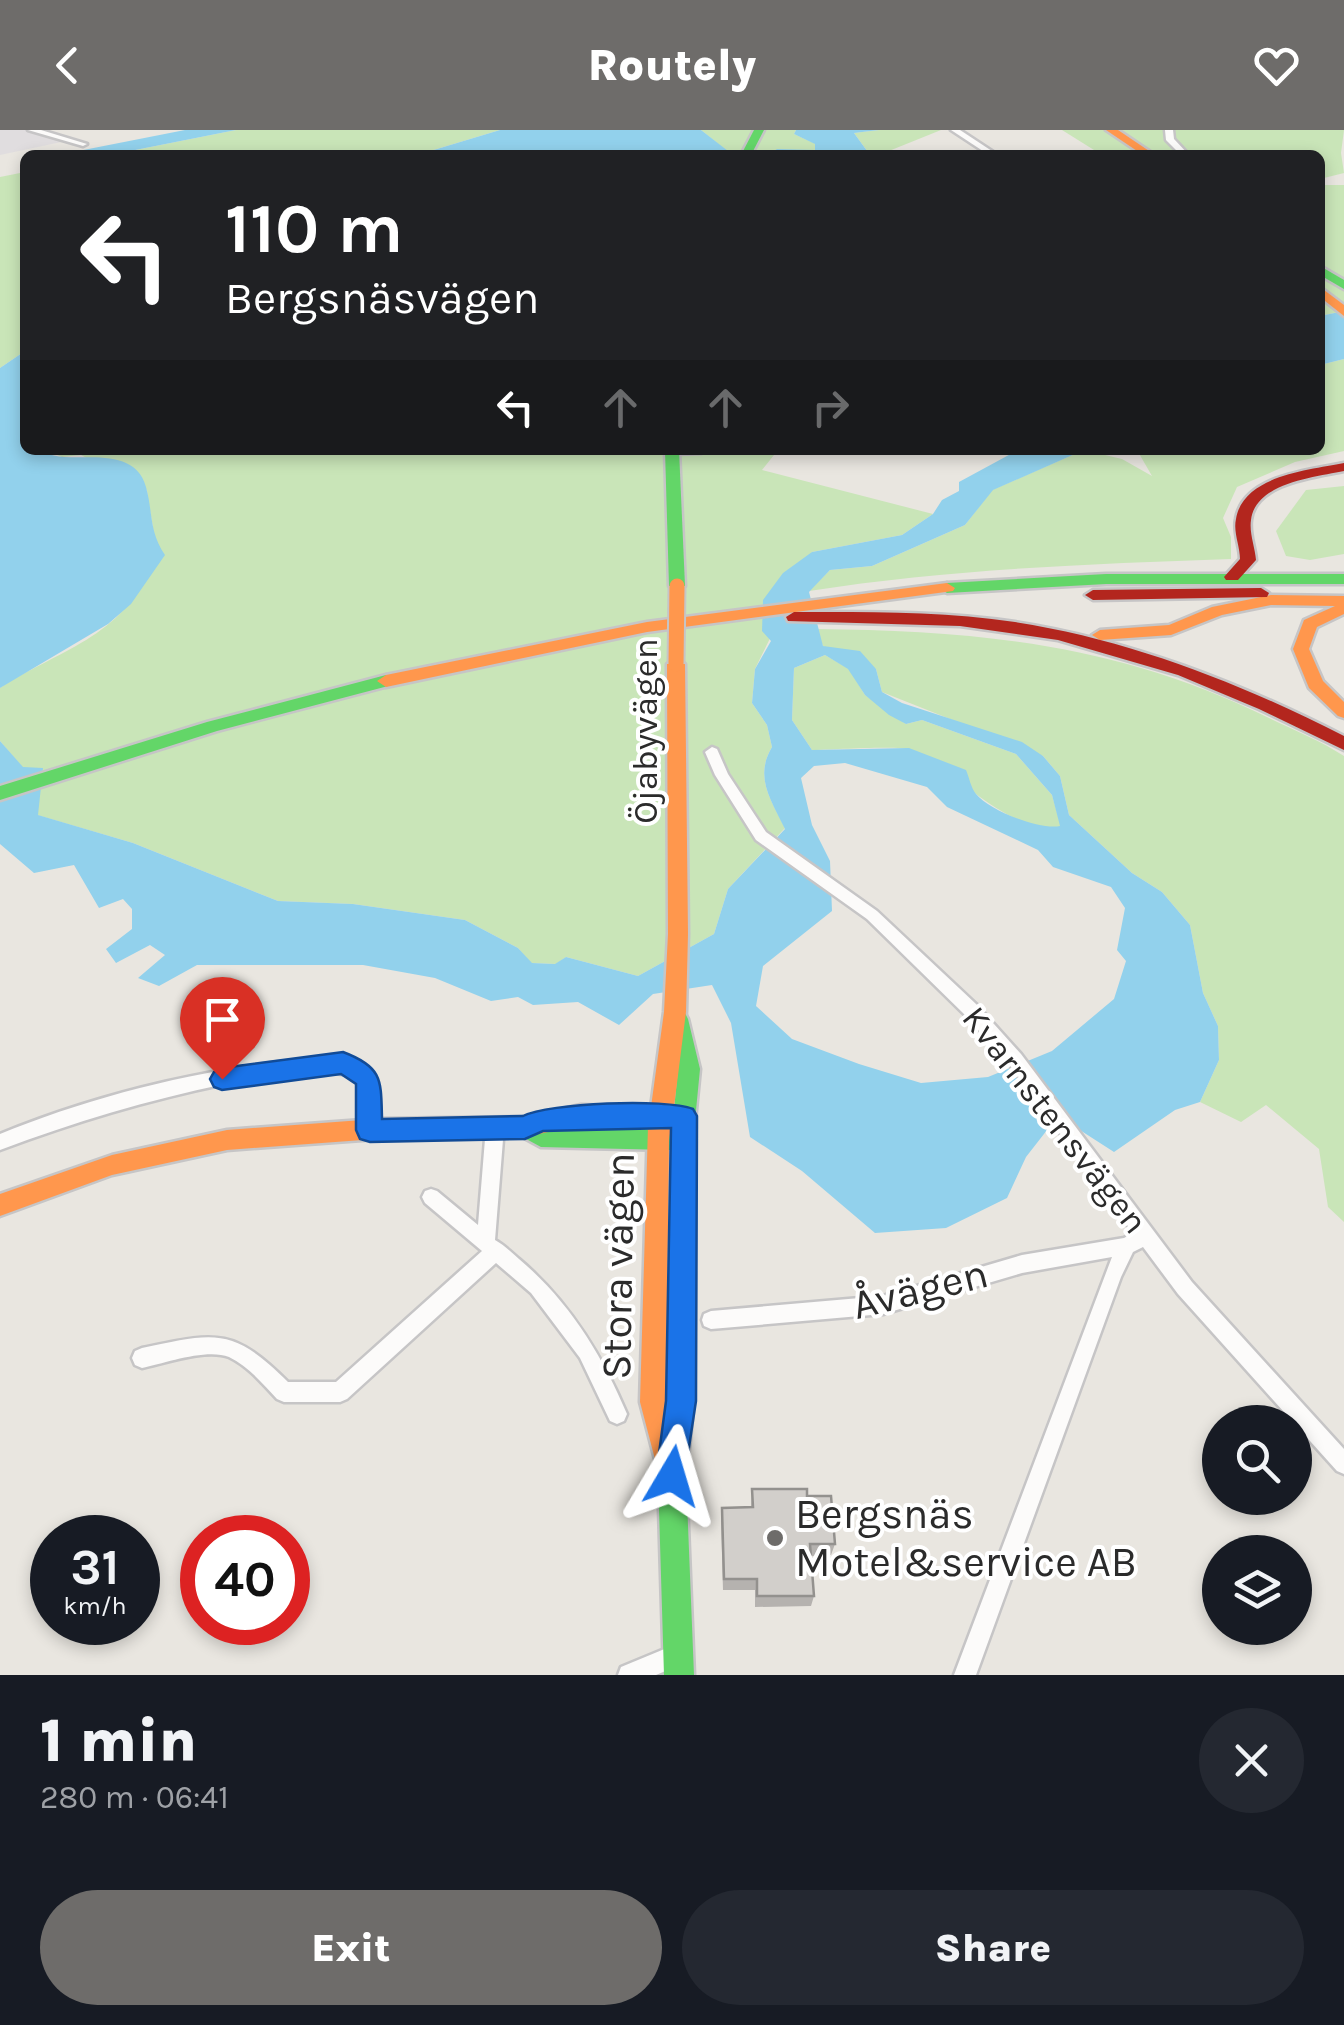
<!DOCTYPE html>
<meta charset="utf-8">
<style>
body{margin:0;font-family:Karla,sans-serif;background:#242831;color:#f1f3f6;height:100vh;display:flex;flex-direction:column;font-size:38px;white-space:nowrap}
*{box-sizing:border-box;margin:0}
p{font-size:32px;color:#9ea1a6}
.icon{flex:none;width:55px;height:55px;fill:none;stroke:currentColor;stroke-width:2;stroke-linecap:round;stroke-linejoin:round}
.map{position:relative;height:1545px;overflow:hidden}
.panel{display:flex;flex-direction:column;background:#171b24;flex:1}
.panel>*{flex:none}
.banner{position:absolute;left:20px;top:20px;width:1305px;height:305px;border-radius:15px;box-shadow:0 5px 15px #0003;background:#202124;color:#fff;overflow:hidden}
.controls{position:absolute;left:1202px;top:1275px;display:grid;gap:20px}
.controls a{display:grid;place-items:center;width:110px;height:110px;border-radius:50%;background:#171b24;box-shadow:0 5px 15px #0003;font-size:50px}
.speed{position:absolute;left:30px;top:1385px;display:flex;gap:20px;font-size:50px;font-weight:700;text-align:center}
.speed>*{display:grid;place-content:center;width:130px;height:130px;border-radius:50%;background:#171b24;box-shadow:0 5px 15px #0003;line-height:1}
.speed small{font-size:25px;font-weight:400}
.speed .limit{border:15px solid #d22;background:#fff;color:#111}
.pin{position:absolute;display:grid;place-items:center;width:85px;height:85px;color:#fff;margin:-102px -42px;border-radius:50% 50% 50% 0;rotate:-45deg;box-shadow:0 0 10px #0007}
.pin .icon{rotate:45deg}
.me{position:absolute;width:110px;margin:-55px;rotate:7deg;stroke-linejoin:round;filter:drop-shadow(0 0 8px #0008)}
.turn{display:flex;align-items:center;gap:35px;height:210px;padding:0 40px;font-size:45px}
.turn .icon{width:130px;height:130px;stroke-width:2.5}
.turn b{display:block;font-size:70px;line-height:85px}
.lanes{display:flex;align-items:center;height:95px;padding:0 40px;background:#0003;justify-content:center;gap:50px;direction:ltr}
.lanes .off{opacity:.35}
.round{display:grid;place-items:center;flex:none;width:105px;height:105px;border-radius:52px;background:#242831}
.summary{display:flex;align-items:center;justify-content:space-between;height:170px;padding:0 40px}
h1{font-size:60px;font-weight:800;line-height:75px}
.button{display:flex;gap:20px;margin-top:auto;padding:20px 40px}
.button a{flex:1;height:115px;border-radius:60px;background:#6e6c6a;color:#fff;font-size:40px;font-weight:800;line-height:115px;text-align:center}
.button a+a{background:#242831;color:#f1f3f6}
header{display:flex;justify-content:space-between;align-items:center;height:130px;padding:0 40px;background:#6e6c6a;color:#fff;font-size:45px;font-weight:800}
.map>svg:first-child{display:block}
.industrial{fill:#e0dddf}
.green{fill:#c9e5b8}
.water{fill:#92d1ec;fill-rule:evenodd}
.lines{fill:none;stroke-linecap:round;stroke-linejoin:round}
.street-casing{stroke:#c6c5c6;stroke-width:5}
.fast-casing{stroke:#c6c5c6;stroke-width:5}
.slow-casing{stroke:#c6c5c6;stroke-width:5}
.jam-casing{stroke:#c6c5c6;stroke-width:5}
.street{fill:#fcfbfa;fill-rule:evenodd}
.fast{fill:#63d668;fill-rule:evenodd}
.slow{fill:#ff974d;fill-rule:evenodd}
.jam{fill:#b3261e;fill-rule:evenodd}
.slow-bridge-casing{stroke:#c6c5c6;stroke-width:19;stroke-linecap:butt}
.slow-bridge{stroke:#ff974d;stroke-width:15}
.wall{fill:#b5b2af}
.building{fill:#d2cfcb;stroke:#93918e;stroke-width:2.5}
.route{fill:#1a73e8;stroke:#114b97;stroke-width:2.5}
.poi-dot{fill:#6e6c6a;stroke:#fff;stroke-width:4}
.labels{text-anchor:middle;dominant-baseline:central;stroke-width:8;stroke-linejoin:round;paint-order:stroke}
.street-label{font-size:35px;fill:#2b2b2b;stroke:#fff}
.near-street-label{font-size:42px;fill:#2b2b2b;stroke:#fff}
.near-poi-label{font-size:42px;fill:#2b2b2b;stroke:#fff;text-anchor:start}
</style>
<header><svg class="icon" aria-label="back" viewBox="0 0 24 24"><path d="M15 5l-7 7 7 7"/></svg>Routely<svg class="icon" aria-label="heart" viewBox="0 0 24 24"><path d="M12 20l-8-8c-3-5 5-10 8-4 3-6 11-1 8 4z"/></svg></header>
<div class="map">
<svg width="1344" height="1545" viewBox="0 0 1344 1545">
<rect width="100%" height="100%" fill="#e9e6e0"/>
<!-- industrial -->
<path class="industrial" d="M 0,0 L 26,0 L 66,11 L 0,25 Z"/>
<!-- green -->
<g class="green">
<path d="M 236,0 L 500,0 L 427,22 L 110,25 Z"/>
<path d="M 701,0 L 796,0 L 794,4 L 816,14 L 816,20 C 783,19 756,25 723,25 L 727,21 Z"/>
<path d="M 879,0 L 941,0 L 879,25 L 870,25 L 854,3 Z"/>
<path d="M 1062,0 L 1344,0 L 1341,23 L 1344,43 L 1320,49 L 1320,25 L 1102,25 Z"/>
<path d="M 25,42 L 25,221 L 0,238 L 0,47 Z"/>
<path d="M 1320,55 L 1344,55 L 1344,181 L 1320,186 Z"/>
<path d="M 1344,229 L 1344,321 L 1295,332 L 1237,357 L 1223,388 L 1231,407 L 1231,429 C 1089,434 949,439 809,461 L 830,440 L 872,436 L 965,395 L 992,360 L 1084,320 L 1122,329 L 1152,346 L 1137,320 L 1320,320 L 1320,235 Z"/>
<path d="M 46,320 L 778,320 L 762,340 L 933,384 L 902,405 L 812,422 L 755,539 L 752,573 L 767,595 L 772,617 C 754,647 771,670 785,698 L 728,759 L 714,804 L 638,846 L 566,827 L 556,834 L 531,833 L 518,818 L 465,790 L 353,774 L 278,771 L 133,713 L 37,685 L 42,639 L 23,638 L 0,611 L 0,558 C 52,523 129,505 147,437 C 149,428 154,416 154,407 C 153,391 148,376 147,360 L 81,325 L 62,327 Z"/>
<path d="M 1344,356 L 1344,424 L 1310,430 L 1286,426 L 1276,401 L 1306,360 Z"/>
<path d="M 816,499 C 982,501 1118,514 1269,588 C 1294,600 1321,611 1344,626 L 1344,1092 L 1328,1077 L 1319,1019 L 1266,975 L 1241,992 L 1200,972 L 1219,930 L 1218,896 L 1203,863 L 1190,795 L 1162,762 L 1132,743 L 1069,685 L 1060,646 L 1043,626 L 882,562 L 876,539 L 823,516 Z"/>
<path d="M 825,525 L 849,539 L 865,565 L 906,594 L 922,590 L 1016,624 L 1052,665 L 1061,697 C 1008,705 957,641 912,620 C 900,615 830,620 812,620 L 792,590 L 794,538 Z"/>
</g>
<!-- water -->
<g class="water">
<path d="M 185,0 L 236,0 L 110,25 L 58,25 Z"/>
<path d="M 500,0 L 701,0 L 728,21 L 723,25 L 371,25 L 427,22 Z"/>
<path d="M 796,0 L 879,0 L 854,3 L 870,25 L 768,25 L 777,19 L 815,20 L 815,14 L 794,4 Z"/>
<path d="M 1344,181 L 1344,229 L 1320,235 L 1320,186 Z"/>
<path d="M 25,221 L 25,320 C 39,320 50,326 64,327 C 92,329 136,320 146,357 C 153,382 149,402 165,425 L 131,474 L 108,494 L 0,558 L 0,238 Z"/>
<path d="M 1018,320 L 1084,320 L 993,360 L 965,395 L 872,436 L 830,440 L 809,462 L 823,516 L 860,521 L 876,539 L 882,562 L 902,573 L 1022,612 L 1043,626 L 1060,646 L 1069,685 L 1132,743 L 1162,762 L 1190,795 L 1203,863 L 1218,896 L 1219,930 L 1200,972 L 1175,980 L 1114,1022 L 1058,986 L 1026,1027 L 1007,1068 L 946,1098 L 875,1103 L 802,1041 L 750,1007 L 731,893 L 712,855 L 653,864 L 619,895 L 578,872 L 533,875 L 518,867 L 491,871 L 435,848 L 363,835 L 197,835 L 159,856 L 138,848 L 165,825 L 150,815 L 116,833 L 106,819 L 132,799 L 132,779 L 123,769 L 99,778 L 74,735 L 34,743 L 0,714 L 0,611 L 23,637 L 43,638 L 38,685 L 133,713 L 278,771 L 353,774 L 465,790 L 518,818 L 532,833 L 555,834 L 566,827 L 638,846 L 714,804 L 728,759 L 785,699 C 771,670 754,647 772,617 L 767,595 L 752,573 L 755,539 L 771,511 L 762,501 L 763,470 L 783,443 L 812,422 L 902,405 L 933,384 L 942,370 L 959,361 L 959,352 ZM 825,525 L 848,539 L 865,565 L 889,585 L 906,594 L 922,590 L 1016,624 L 1052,665 L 1060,696 C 1040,700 990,681 976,664 C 971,658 969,647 966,640 L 909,618 L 812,620 L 792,590 L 794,538 ZM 845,633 L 927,657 L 947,677 L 1038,720 L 1053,737 L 1111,757 L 1125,778 L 1117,820 L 1126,831 L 1114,869 L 1052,921 L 988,947 L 921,953 L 859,934 L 792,909 L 756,876 L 763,836 L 832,781 L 830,731 L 812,695 L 801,648 L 814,636 Z"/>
</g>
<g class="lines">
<defs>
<g id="street">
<path d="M 28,0 L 41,0 L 87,14 L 83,16 Z"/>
<path d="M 951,0 L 960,0 L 998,25 L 989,25 Z"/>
<path d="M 1165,0 L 1173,0 L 1174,9 L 1189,25 L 1181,25 L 1166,10 Z"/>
<path d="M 667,320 L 706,320 L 701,323 L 672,324 Z"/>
<path d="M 712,617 L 717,619 L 728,644 L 766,702 L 877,781 L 976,874 L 1021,924 L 1192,1152 L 1344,1319 L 1344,1344 L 1337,1341 L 1178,1164 L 1143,1117 L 1133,1122 L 1121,1147 L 976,1545 L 954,1545 L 1112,1127 L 1022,1143 L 883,1184 L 711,1199 L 704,1196 L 702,1190 L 704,1184 L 711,1181 L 883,1166 L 1022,1125 L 1124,1108 L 1133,1103 L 1009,934 L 964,884 L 867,789 L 756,710 L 715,645 L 705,622 Z"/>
<path d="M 337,928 C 347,931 362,933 369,940 C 383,954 381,989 376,1006 L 370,1009 L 364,1006 L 361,1001 L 361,961 L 355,947 C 314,935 266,946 225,954 C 148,970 74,992 0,1020 L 0,1004 C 99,963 230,931 337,928 Z"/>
<path d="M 495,990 L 501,992 L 504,997 L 495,1110 C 504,1115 511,1122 519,1129 C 569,1171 602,1225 627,1284 L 624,1291 L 617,1294 L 610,1291 L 580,1228 L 531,1163 L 496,1133 L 347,1269 L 340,1272 L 284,1272 L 277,1269 C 263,1254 248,1236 229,1227 C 207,1218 165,1233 142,1238 L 135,1235 L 132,1228 L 135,1221 L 142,1218 C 215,1203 232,1196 288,1252 L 336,1252 L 482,1121 L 425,1073 L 422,1067 L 425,1061 L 431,1059 L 437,1061 L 478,1095 L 486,997 L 489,992 Z"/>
<path d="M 679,1513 L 687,1516 L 690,1524 L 687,1532 L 656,1545 L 618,1545 L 621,1537 Z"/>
</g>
<g id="fast">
<path d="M 754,0 L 764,0 L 751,25 L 741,25 Z"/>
<path d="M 1320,136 L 1344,150 L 1344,159 L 1320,145 Z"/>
<path d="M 665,320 L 679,320 L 685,456 L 677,461 L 669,456 Z"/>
<path d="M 1106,444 L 1344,444 L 1344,454 L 1106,454 L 947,463 L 939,458 L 947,453 Z"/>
<path d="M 386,545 L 392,547 L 395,551 L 392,555 L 217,601 L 0,670 L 0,656 L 207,592 Z"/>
<path d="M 677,880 L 685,883 L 688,889 L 700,939 L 693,1011 L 694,1271 L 686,1346 L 694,1545 L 664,1545 L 658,1346 L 668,1271 L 670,1020 L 541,1017 L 517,1004 L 514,997 L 517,990 L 525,987 L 544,997 L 672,1000 L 678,939 L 666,889 L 669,883 Z"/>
</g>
<g id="slow">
<path d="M 1106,0 L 1118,0 L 1155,25 L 1143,25 Z"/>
<path d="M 1320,157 L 1344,175 L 1344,186 L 1320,167 Z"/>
<path d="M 947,453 L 955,458 L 953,461 L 647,502 L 386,557 L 377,551 L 386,545 L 647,492 Z"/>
<path d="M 1271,465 L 1344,466 L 1344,484 L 1317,497 L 1309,519 L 1323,551 L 1344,572 L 1344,588 L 1338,586 L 1309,558 L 1293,519 L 1304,490 L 1335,476 L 1271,475 L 1222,485 L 1171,505 L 1100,510 L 1092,505 L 1100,500 L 1169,495 L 1212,477 Z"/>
<path d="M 676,528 L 685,534 L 688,804 L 686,882 L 674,977 L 692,980 L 695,987 L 692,994 L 671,997 L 669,1010 L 666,1272 L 686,1346 L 682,1356 L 672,1360 L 662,1356 L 640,1272 L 648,996 L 581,995 L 525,1007 L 376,1009 L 227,1020 L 112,1045 L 0,1086 L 0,1064 L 112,1025 L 227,1000 L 376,989 L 525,987 L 581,975 L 651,977 L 664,882 L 668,804 L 667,534 Z"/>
</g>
<g id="jam">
<path d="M 1344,333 L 1344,341 C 1315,347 1255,353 1251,390 C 1249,403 1255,417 1256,430 L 1238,450 L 1226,450 L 1224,447 L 1240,429 C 1240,416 1233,402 1236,389 C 1243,345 1310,340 1344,333 Z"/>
<path d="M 1261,458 L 1269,463 L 1267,467 L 1093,470 L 1085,465 L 1093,460 Z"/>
<path d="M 794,482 C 867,482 942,481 1015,492 C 1131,510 1240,553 1344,606 L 1344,620 L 1259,579 L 1178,545 L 1058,510 L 960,496 L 788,491 L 786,487 Z"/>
</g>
</defs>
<!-- street casing -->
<use href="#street" class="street-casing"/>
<!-- fast casing -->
<use href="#fast" class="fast-casing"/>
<!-- slow casing -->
<use href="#slow" class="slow-casing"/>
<!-- jam casing -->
<use href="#jam" class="jam-casing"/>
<!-- street -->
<use href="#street" class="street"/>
<!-- fast -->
<use href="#fast" class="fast"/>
<!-- slow -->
<use href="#slow" class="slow"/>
<!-- jam -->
<use href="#jam" class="jam"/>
<defs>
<path id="slow-bridge" d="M 676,534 L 677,456"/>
</defs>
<!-- slow-bridge casing -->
<use href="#slow-bridge" class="slow-bridge-casing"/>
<!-- slow-bridge -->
<use href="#slow-bridge" class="slow-bridge"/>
</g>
<!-- wall -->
<path class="wall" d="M 752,1359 L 807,1366 L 835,1414 L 831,1425 L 811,1426 L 814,1466 L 811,1476 L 755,1477 L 755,1460 L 723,1460 L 721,1390 L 722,1378 L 751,1377 Z"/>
<!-- building -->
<path class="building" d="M 752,1359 L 807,1359 L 807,1366 L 831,1366 L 835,1414 L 810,1414 L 814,1466 L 757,1466 L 757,1449 L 724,1449 L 722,1378 L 753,1377 Z"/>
<!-- route -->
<path class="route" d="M 343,922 C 383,937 381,950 382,989 L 523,986 C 549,973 665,968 693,979 L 697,986 L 696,1271 L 683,1357 L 672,1361 L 661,1357 L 656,1346 L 666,1271 L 671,998 L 543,1001 L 525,1009 L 370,1012 L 360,1009 L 356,1000 L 356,954 L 341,944 L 222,960 L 214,957 L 210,949 L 214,942 L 222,938 Z"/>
<!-- markers -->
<circle class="poi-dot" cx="775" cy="1408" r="10"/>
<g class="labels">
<!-- street labels -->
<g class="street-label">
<text transform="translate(645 601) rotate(-90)">Öjabyvägen</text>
<text transform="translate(1055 990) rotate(52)">Kvarnstensvägen</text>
</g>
<!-- near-street labels -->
<g class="near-street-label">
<text transform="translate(618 1136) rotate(-89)">Stora vägen</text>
<text transform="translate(920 1159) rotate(-14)">Åvägen</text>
</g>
<!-- near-poi labels -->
<g class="near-poi-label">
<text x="795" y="1384">Bergsnäs<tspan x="795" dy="48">Motel&amp;service AB</tspan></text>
</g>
</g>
</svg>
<div class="controls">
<a><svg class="icon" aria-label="search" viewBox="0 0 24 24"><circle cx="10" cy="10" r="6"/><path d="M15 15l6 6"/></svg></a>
<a><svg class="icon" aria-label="layers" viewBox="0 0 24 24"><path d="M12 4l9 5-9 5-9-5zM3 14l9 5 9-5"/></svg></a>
</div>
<div class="speed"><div>31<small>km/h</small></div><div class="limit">40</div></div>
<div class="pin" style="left:222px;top:949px;background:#d93025"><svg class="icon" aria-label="arrive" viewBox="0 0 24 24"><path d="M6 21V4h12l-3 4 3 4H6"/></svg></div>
<svg class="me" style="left:672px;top:1346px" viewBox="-20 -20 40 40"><path d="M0-17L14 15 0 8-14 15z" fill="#1a73e8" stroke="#fff" stroke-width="4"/></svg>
<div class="banner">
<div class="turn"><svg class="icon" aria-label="left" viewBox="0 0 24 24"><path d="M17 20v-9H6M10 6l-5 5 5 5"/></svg><div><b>110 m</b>Bergsnäsvägen</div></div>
<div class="lanes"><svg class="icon" aria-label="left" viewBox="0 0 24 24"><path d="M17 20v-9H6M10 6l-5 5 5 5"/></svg><svg class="icon off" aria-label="ahead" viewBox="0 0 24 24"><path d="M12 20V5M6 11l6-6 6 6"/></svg><svg class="icon off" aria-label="ahead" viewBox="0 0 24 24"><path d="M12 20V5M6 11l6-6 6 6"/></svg><svg class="icon off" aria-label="right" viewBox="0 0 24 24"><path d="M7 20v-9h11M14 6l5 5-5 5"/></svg></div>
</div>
</div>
<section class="panel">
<div class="summary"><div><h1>1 min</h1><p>280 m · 06:41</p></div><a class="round"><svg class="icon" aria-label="close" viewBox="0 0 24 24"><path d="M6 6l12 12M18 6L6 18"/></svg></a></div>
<div class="button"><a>Exit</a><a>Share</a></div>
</section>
